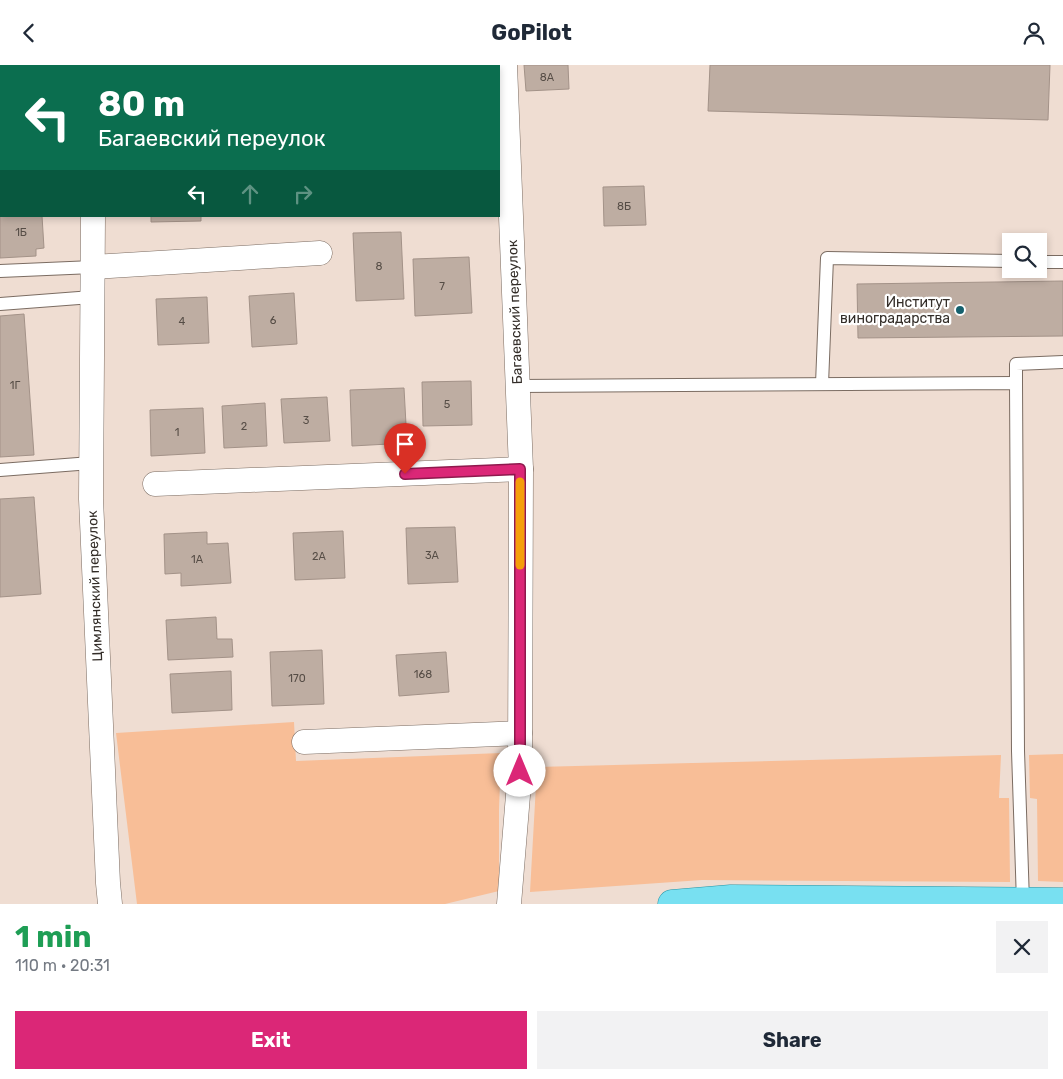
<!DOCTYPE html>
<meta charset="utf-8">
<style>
body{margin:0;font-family:Rubik,sans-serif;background:#f2f2f3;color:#1f2937;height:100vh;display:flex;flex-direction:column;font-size:19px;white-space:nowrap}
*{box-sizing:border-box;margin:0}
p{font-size:16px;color:#747a83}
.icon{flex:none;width:28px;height:28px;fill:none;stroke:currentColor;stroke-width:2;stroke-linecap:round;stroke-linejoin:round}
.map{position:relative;height:839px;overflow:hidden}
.side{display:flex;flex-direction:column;background:#fff;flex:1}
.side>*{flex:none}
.guide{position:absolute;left:0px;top:0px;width:500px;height:152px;box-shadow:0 2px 8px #0003;background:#0b6e4f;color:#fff;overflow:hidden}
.controls{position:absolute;left:1002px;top:168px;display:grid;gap:10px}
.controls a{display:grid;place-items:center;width:45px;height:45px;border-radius:0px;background:#fff;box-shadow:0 2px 8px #0003;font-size:25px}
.pin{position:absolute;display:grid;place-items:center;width:42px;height:42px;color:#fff;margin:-51px -21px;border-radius:50% 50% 50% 0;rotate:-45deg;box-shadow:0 0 5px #0007}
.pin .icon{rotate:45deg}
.me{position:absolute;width:55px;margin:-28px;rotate:0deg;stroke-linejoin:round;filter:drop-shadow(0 0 4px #0008)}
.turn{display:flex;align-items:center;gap:18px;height:105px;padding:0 15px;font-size:22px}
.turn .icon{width:65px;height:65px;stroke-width:2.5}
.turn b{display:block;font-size:35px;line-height:42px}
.lanes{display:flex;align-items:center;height:48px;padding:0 15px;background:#0003;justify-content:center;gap:25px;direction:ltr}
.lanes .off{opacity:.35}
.round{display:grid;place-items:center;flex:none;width:52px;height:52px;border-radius:0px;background:#f2f2f3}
.overview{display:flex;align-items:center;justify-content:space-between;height:85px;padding:0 15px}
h1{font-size:30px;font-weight:700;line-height:38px;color:#1e9e55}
.action{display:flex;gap:10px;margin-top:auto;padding:10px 15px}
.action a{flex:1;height:58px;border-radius:0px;background:#db2777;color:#fff;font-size:20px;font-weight:700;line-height:58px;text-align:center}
.action a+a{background:#f2f2f3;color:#1f2937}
header{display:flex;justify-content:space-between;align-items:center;height:65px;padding:0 15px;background:#fff;font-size:22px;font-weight:700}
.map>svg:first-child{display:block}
.green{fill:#f8be97}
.building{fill:#beada2;stroke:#a39288}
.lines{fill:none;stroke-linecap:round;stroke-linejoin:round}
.lane-casing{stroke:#7b6c62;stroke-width:14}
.street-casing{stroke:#7b6c62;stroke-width:25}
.primary-casing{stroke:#2594a5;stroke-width:29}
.lane{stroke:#fff;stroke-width:12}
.street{stroke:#fff;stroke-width:24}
.primary{stroke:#78e0f1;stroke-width:28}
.route-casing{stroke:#8e194d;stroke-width:12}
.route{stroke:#db2777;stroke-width:9}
.slow{stroke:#f59e0b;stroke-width:9}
.poi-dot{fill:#16616e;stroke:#fff;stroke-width:2}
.labels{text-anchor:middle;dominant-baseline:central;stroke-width:4.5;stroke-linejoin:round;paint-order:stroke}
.number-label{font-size:11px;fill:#564d46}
.poi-label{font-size:14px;fill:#332d28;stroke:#fff;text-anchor:end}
.street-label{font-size:14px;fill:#332d28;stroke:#fff}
</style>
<header><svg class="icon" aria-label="back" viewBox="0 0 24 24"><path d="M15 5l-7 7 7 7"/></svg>GoPilot<svg class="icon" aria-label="person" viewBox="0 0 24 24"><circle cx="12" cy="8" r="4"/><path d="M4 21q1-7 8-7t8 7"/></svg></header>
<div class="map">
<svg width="1063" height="839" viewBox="0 0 1063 839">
<rect width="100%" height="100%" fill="#efddd2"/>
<!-- green -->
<g class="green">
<path d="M 294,657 L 296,696 L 501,688 L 499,745 L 499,826 L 445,839 L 137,839 L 116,668 Z"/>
<path d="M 1063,689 L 1063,817 L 1038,816 L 1037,734 L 1030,733 L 1029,690 Z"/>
<path d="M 1001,690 L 999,733 L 1009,733 L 1010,817 L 702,815 L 530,827 L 537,702 Z"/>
</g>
<!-- building -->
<g class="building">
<path d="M 0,0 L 15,1 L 1,1 L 0,34 Z"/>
<path d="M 312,0 L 322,1 L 292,1 Z"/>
<path d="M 524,0 L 568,0 L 569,24 L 526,26 Z"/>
<path d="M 710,0 L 1050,0 L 1048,55 L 708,46 Z"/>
<path d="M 644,121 L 646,160 L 604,161 L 603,122 Z"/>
<path d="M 0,129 L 1,129 L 1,151 L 42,151 L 44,183 L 36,184 L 36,191 L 0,193 Z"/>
<path d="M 151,151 L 201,151 L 201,156 L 151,157 Z"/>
<path d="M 401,167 L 404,234 L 356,236 L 353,168 Z"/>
<path d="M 469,192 L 472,248 L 415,251 L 413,194 Z"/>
<path d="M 1063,216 L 1063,271 L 858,273 L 857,219 Z"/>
<path d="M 294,228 L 297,279 L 252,282 L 249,231 Z"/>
<path d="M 207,232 L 209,278 L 158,280 L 156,234 Z"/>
<path d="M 24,249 L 34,390 L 0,392 L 0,251 Z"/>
<path d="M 471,316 L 472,360 L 423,361 L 422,317 Z"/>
<path d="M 404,323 L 407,378 L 352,381 L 350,325 Z"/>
<path d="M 327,332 L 330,376 L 284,378 L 281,334 Z"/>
<path d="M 265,338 L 267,381 L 224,383 L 222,341 Z"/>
<path d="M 203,343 L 205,388 L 151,391 L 150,345 Z"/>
<path d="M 34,432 L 41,529 L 0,532 L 0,434 Z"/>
<path d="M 455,462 L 458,517 L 408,519 L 406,463 Z"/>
<path d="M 343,466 L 345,513 L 295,515 L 293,468 Z"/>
<path d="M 207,467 L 207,479 L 228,478 L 231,518 L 181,521 L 181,508 L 165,509 L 164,469 Z"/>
<path d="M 216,552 L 217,574 L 232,574 L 233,592 L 168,595 L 166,555 Z"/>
<path d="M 322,585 L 324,639 L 272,641 L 270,587 Z"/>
<path d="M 446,587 L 449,627 L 399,631 L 396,590 Z"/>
<path d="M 231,606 L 232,645 L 172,648 L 170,609 Z"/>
</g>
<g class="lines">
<defs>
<g id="lane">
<path d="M 1039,197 L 1063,197"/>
<path d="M 0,206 L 93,202"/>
<path d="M 0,239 L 92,232"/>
<path d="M 1016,318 L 1016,299 L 1063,297"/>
<path d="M 822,319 L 827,193 L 1011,196"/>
<path d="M 517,321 L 1016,318 L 1018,686 L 1023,837"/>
<path d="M 0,405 L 91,398"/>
</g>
<g id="street">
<path d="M 93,0 L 93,1"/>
<path d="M 505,0 L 521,404 L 520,706 L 509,839"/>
<path d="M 0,86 L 1,86"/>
<path d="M 93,151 L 91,434 L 108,818 L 110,839"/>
<path d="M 93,202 L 320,188"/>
<path d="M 155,419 L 521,404"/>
<path d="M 304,677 L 520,668"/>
</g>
<path id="primary" d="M 672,839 L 731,834 L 1063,837"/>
</defs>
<!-- lane casing -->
<use href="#lane" class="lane-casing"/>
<!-- street casing -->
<use href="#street" class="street-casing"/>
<!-- primary casing -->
<use href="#primary" class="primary-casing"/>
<!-- lane -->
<use href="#lane" class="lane"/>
<!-- street -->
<use href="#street" class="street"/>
<!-- primary -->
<use href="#primary" class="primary"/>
</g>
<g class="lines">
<defs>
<path id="route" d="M 405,409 L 520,404 L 520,706"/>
</defs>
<!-- route casing -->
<use href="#route" class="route-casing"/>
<!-- route -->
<use href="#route" class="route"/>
<!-- slow -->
<path class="slow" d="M 520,500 L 520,417"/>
</g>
<!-- markers -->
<circle class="poi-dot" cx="960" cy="245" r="5"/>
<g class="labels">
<!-- number labels -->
<g class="number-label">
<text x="547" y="12">8А</text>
<text x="624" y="141">8Б</text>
<text x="21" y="167">1Б</text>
<text x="379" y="201">8</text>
<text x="442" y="221">7</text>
<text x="273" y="255">6</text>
<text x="182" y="256">4</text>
<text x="15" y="320">1Г</text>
<text x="447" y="339">5</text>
<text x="306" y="355">3</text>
<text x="244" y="361">2</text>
<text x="177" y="367">1</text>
<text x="432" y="490">3А</text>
<text x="319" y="491">2А</text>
<text x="197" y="494">1А</text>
<text x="423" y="609">168</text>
<text x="297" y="613">170</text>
</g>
<!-- poi labels -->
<g class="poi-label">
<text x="950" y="237">Институт<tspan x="950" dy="16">виноградарства</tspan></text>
</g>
<!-- street labels -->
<g class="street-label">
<text transform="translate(515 247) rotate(-92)">Багаевский переулок</text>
<text transform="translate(95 521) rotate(-92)">Цимлянский переулок</text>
</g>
</g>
</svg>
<div class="controls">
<a><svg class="icon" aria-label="search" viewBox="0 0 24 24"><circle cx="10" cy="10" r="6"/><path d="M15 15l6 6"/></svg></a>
</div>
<div class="pin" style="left:405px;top:409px;background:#d93025"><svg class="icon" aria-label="arrive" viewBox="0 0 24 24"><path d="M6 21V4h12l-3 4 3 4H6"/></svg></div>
<svg class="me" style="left:520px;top:706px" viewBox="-20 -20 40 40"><circle r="19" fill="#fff"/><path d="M0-13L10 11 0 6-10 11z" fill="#db2777"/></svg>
<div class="guide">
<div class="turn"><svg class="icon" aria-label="left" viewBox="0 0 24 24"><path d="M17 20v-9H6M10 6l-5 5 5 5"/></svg><div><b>80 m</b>Багаевский переулок</div></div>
<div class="lanes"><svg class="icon" aria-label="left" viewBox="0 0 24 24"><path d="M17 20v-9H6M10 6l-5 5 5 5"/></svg><svg class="icon off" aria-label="ahead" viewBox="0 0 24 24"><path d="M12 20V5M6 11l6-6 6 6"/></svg><svg class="icon off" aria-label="right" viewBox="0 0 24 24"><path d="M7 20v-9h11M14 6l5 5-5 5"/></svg></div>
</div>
</div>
<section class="side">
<div class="overview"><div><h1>1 min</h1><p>110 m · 20:31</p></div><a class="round"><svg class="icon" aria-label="close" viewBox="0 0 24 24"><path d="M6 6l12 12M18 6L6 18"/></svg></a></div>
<div class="action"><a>Exit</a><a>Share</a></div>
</section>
